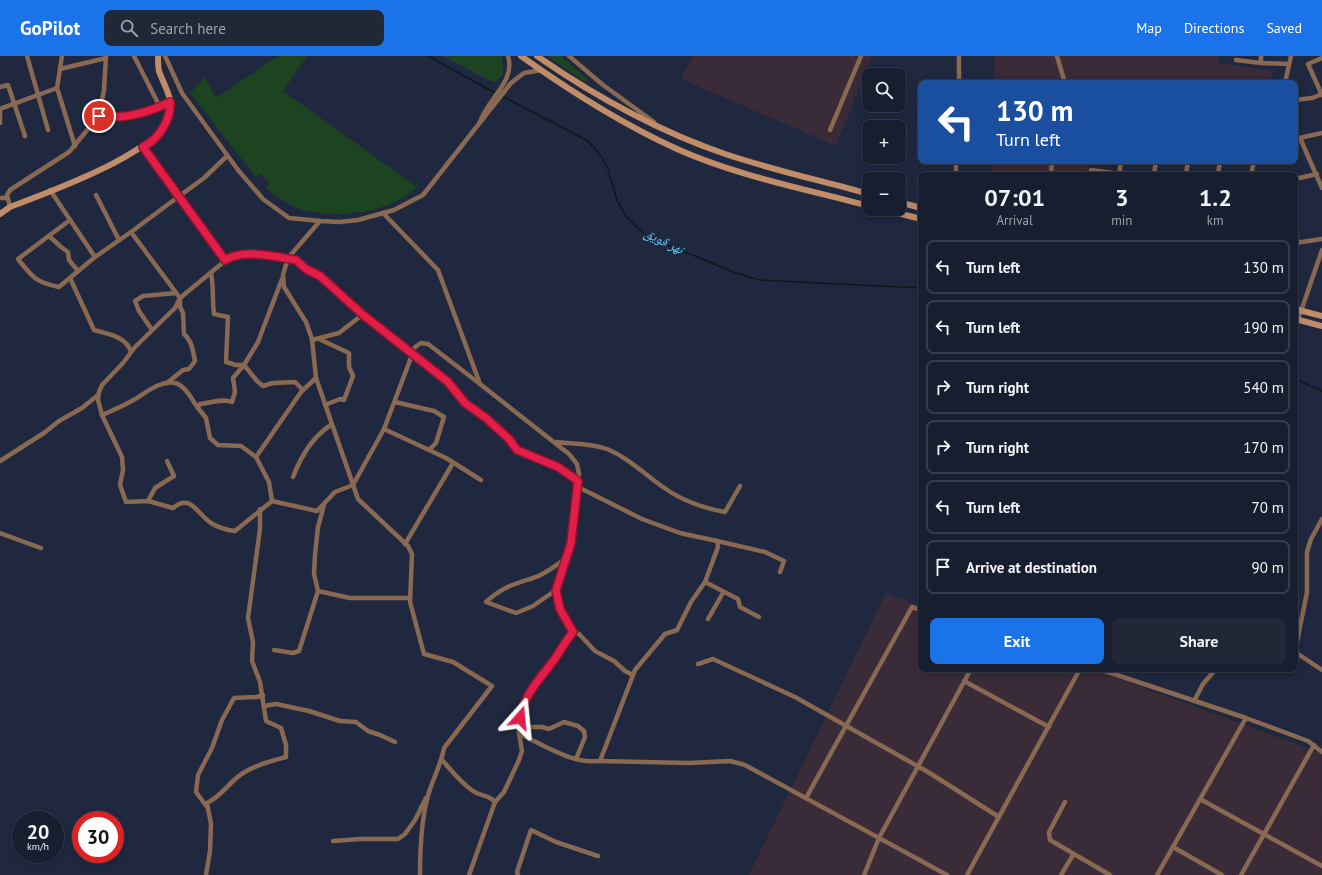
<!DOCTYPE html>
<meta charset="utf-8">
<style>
body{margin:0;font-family:"PT Sans","Noto Naskh Arabic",sans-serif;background:#202737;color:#f1f3f6;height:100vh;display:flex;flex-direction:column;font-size:15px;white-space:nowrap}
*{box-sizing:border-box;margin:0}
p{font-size:13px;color:#9ea2aa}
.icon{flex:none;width:22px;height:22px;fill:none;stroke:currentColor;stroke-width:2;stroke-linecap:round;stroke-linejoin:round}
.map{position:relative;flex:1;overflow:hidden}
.details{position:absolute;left:918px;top:116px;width:380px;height:500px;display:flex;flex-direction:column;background:#171e2f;border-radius:8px;box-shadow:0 2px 10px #0003,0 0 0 1px #363c4b}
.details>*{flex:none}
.top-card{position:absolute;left:918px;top:24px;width:380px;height:84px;border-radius:8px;box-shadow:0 2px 10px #0003,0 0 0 1px #363c4b;background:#1a4fa0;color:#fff;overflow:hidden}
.tools{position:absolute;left:862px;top:12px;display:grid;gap:8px}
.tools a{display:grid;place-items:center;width:44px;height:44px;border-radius:8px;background:#171e2f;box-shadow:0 2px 10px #0003,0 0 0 1px #363c4b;font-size:20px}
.speed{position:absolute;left:12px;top:755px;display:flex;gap:8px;font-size:20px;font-weight:700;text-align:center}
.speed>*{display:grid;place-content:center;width:52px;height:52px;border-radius:50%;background:#171e2f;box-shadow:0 2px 10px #0003,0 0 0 1px #363c4b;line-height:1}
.speed small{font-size:10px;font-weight:400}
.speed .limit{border:6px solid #d22;background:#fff;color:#111}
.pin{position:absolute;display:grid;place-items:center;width:34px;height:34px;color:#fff;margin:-17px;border:2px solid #fff;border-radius:50%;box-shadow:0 1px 4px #0007}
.me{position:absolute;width:44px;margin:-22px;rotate:18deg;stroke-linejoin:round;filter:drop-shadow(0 0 3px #0008)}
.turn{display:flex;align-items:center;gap:14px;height:84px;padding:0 12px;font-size:18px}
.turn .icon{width:52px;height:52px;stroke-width:2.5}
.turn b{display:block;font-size:28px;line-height:34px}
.eta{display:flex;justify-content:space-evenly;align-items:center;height:68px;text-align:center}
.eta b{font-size:24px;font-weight:600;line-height:28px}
.cta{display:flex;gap:8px;margin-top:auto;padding:8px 12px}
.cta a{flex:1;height:46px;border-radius:8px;background:#1a73e8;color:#fff;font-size:16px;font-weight:600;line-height:46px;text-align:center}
.cta a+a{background:#202737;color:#f1f3f6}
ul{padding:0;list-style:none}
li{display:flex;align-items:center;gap:12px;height:54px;margin:0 8px 6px;padding:0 4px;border:2px solid #363c4b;border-radius:8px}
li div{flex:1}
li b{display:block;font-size:15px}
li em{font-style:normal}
header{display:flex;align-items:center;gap:24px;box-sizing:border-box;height:56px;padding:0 20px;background:#1a73e8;color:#fff}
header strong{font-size:19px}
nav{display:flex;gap:22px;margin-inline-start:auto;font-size:14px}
.search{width:280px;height:36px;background:#202737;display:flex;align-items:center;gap:10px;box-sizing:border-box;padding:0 14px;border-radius:8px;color:#9ea2aa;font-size:15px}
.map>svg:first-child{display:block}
.industrial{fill:#392b38}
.green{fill:#1d4421}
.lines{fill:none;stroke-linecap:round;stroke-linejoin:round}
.stream{stroke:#0a1a1f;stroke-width:1.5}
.street{stroke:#8a6952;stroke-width:4.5}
.secondary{stroke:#c18c68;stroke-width:6}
.route-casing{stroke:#92132f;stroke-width:10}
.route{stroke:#e11d48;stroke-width:7}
.labels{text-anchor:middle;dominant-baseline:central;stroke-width:4;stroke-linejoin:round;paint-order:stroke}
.water-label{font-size:13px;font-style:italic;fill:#5dd3fc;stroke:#1f283f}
</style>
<header>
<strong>GoPilot</strong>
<div class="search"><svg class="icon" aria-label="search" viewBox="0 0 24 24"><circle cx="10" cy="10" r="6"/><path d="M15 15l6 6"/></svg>Search here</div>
<nav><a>Map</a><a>Directions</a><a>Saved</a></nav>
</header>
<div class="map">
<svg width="1322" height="819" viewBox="0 0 1322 819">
<rect width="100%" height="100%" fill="#1f283f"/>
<!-- industrial -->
<g class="industrial">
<path d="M 693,0 L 872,0 L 836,90 L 681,23 Z"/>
<path d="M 994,0 L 1218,0 L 1218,7 L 1275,15 L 1268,27 L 994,27 Z"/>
<path d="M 992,105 L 1089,105 L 1086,119 L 992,119 Z"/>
<path d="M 886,537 L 921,550 L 921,613 L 1093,613 L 1321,697 L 1322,819 L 749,819 Z"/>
</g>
<!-- green -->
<g class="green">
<path d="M 278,0 L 307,0 L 283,35 L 417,131 C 391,157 335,164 300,153 C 287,148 276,140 266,132 L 269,127 L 261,118 L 256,121 L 190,37 L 205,21 L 216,42 Z"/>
<path d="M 442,0 L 502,0 L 503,18 L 496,26 L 491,25 Z"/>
<path d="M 547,0 L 561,0 L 588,24 L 585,26 Z"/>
</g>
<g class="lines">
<!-- stream -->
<g class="stream">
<path d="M 428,0 L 497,38"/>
<path d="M 502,40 L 588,85 L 601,100 L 608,113 L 617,144 L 625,159 L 646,180 L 736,217 L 759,224 L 921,232"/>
<path d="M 1295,323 L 1322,335"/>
</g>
<!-- street -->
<g class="street">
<path d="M 27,0 L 48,74"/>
<path d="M 62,0 L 57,32 L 75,90"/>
<path d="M 134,0 L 160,51"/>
<path d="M 165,0 L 182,37 L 238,114 L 263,143 L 289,162 L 320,165 L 339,166 L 358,164 L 394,154 L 423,139 L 511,27 L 524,17 L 541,14"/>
<path d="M 569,0 L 603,29 L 654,66"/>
<path d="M 1057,0 L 1065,27"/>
<path d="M 1261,0 L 1261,7 L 1289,8"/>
<path d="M 1322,2 L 1308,8 L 1322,39"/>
<path d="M 1236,4 L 1261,7"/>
<path d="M 60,13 L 106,2"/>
<path d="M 959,27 L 959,0"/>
<path d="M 1285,27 L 1291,0"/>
<path d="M 0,31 L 8,29 L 25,80"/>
<path d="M 1295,44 L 1312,42 L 1322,38"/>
<path d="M 99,60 C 124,64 147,57 170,46"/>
<path d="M 480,66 C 487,43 516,26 508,0"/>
<path d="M 0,67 L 0,53 L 57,32"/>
<path d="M 830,74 L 861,0"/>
<path d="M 1300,82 L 1322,132"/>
<path d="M 1295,83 L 1322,77"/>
<path d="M 143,91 L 178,141 L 131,176 L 180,242 L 180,251 L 183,257 L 184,278 C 192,285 193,295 195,305 L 189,313 L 183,314 L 167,327"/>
<path d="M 1091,114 L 1127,119"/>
<path d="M 956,119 L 956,105"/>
<path d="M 1051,119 L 1052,105"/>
<path d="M 1119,119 L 1121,105"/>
<path d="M 1154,119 L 1156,105"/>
<path d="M 1186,119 L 1188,105"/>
<path d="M 1218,119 L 1220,105"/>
<path d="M 1251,119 L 1254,105"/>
<path d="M 1295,123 L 1317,118"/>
<path d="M 50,134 L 95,201 L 131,176"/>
<path d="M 96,139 L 119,184"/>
<path d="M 0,142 L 8,142"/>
<path d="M 10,151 L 7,139 L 10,134 L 69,96 L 99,60 L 104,34 L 106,0"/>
<path d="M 383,157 L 438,214 L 480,328 L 569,398 L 577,408 L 579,418 L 571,487 L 556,534 L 560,553 L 573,576 L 554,605 L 532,631 L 522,654 L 518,671 L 522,695 L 519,704 L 504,736 L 495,746 L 469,819"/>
<path d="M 70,164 L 18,203 C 32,221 37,227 59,231 L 95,201"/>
<path d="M 320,165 L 288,202 L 283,219 L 284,231 L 306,266 L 312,283 L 316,322 L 358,443 L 408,490 L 412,498 L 410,546 L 424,598 L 453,606 L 492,630 L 444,692 C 441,708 434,721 429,736 C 421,762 420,792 420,819"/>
<path d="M 1295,176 L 1298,187"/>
<path d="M 49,180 L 61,191 L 68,196 L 69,204 L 78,215"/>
<path d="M 1295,187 L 1322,183"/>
<path d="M 225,203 L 178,141 L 204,122 L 227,100"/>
<path d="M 211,217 C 214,231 212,244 214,258 L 228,261 L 226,306 L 236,309 L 244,309"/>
<path d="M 70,222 L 94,274 C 108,278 126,280 131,296"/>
<path d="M 282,223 L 258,286 L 244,309 L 257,325 L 263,330 L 273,327 L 295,326 L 303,334"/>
<path d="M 362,259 L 448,326 L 465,347 L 486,362 L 509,383 L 517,394 L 558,411 L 578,425"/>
<path d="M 1298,264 L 1322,194"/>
<path d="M 152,274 L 139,255 L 135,245 L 143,240 L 176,237"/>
<path d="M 319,283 L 349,297 L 349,311 L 353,320 L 344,344 L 340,343 L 325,349"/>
<path d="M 312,284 L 339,277 L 362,259 L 320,220 L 306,213 L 296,204 L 261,199 L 232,199 L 180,242 L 175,252 L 135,291 L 123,307 L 102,329 L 99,336 L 98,344 L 102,359 L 122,401 L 123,414 L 120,429 L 126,446 L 148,445 L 173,452 C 191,437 197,458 211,467 C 219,472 226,474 235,475 L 272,445 L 317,455 L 335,436 L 353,429 L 384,373 L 415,291 L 421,287 L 428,288 L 480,328"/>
<path d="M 244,309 L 233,322 L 235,336 L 232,346 C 222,342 211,347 200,348 L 198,352 L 206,362 L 210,382 L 218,389 L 241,390 L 256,401"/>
<path d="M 102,359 C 111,355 121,351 130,346 C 144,339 158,324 175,327 C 185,329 192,344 198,352"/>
<path d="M 384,373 L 429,394 L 436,387 L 444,361 L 434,355 L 395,346"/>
<path d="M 555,386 C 571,388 591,387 607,393 C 629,402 644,418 663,431 C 682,445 703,452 725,456 L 740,430"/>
<path d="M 429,394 L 446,402 L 481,424"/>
<path d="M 0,405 L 44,377 L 59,365 L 82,352 L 98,339"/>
<path d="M 293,421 C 301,400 312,381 331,369"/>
<path d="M 148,445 L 155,432 L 174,420 L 167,405"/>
<path d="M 272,445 L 269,426 L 256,401 L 301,336 L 316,322"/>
<path d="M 1322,463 L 1311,483 L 1307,496 L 1307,536 L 1295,596 L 1322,614"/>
<path d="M 0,477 L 41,492"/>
<path d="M 717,485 L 765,496 L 784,505 L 780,516"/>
<path d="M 405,488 L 453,407"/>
<path d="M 705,526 L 738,543 L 740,551 L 759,561"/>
<path d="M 556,534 L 533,550 L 516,557 L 486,546 C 502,531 512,529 533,522 C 544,519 555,510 565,503"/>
<path d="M 318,535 L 350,542 L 410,542"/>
<path d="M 708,563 L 723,537"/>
<path d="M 573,576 L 579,578 L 595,595 L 614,605 L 625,615 L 633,619"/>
<path d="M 274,594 L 293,597 L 299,595 L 318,535 L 314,518 L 315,499 L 318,471 L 324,449"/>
<path d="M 698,608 L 713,603 L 795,641 L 928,716 L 999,761"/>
<path d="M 1099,613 L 1246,662 L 1308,685 L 1322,696"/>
<path d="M 964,625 L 1049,671"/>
<path d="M 1194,645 L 1203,628 L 1216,613"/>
<path d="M 264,650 L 276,648 L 309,655 L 340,665 L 356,666 L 368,675 L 380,679 L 395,686"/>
<path d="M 518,671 L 542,671 L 549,673 L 564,666 L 578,670 L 584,675 L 585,681 L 576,703"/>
<path d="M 519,678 C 545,689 570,708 600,705 L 635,614 L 665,578 L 677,574 L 691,546 L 705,526 L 718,491 L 717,485 L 680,477 L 642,463 L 578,431"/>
<path d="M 442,704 C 452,715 461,727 473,735 C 481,741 488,738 495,746"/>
<path d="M 600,705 L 689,707 L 730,705 L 745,709 L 947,819"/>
<path d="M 806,742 L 912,551 L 921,554"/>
<path d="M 1200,743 L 1322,810"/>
<path d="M 1065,746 L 1049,776 L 1050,784 L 1110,819"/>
<path d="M 207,751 L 196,736 L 198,719 L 212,692 L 222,664 L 234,642 L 257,641 L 263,639"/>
<path d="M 333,785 L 360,783 L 398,783 L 405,778 L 415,764 L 426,742"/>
<path d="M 1173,791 L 1222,819"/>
<path d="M 206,819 L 210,795 L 211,768 L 207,747 C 223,739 229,726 243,717 C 256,709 271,705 286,701 L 286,689 L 281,672 L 266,665 L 260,626 L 252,605 L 253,586 L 248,562 L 260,473 L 260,453"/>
<path d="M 518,819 L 517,816 L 531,774 L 556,786 L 598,800"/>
<path d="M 864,819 L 879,782 L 971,613"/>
<path d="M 967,819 L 1080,613"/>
<path d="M 1061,819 L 1073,799"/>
<path d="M 1157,819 L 1246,662"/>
<path d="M 1241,819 L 1314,689"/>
</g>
<!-- secondary -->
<g class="secondary">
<path d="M 521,0 C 570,35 622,68 677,93 C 737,120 806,133 869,150"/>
<path d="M 537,0 C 596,41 660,76 728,99 C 774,114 822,125 869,138"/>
<path d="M 899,146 L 921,152"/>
<path d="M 882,153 L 921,163"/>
<path d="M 0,158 L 10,151 C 45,137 165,96 171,56 C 173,43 163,27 159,15 C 158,10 158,5 158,0"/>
<path d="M 1295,253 L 1322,260"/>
<path d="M 1295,263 L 1322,270"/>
</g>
</g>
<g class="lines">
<defs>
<path id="route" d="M 99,60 C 124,64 147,57 170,46 C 171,64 159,83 143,91 L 225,204 C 244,192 276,201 296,204 L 306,213 L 320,220 L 362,258 L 448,326 L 465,347 L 486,362 L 509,383 L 517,394 L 558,411 L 578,425 L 571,487 L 556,534 L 560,553 L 573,576 C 566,585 560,595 554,604 C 539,624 525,637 520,662"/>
</defs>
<!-- route casing -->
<use href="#route" class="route-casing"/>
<!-- route -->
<use href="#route" class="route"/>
</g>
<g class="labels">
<!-- water labels -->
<g class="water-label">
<text transform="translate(664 185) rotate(26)">نهر قويق</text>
</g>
</g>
</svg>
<div class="tools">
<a><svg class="icon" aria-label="search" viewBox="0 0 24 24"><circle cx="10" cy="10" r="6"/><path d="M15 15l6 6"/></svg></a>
<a>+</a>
<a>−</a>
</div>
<div class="speed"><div>20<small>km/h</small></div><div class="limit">30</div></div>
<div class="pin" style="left:99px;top:60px;background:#d93025"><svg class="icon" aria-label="arrive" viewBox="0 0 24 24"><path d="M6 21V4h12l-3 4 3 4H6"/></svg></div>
<svg class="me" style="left:520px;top:662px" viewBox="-20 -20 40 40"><path d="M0-17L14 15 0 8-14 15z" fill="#e11d48" stroke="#fff" stroke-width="4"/></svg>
<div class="top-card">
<div class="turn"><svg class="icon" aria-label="left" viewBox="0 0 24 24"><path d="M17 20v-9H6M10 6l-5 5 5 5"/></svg><div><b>130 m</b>Turn left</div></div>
</div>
<section class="details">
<div class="eta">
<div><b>07:01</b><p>Arrival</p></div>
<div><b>3</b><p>min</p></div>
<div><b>1.2</b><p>km</p></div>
</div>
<ul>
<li><svg class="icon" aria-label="left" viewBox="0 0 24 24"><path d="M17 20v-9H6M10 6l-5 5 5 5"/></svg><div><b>Turn left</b></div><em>130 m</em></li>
<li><svg class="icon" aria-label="left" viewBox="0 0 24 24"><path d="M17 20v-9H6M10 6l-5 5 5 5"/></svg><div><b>Turn left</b></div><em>190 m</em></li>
<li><svg class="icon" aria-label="right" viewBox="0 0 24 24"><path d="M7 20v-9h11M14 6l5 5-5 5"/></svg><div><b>Turn right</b></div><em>540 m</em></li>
<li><svg class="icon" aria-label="right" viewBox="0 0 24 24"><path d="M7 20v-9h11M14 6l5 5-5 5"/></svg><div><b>Turn right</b></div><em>170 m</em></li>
<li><svg class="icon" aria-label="left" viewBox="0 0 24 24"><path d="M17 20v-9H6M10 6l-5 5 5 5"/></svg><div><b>Turn left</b></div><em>70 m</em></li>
<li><svg class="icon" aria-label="arrive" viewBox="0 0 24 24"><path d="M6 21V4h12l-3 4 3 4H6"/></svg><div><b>Arrive at destination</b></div><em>90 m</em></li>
</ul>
<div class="cta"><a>Exit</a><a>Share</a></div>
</section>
</div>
